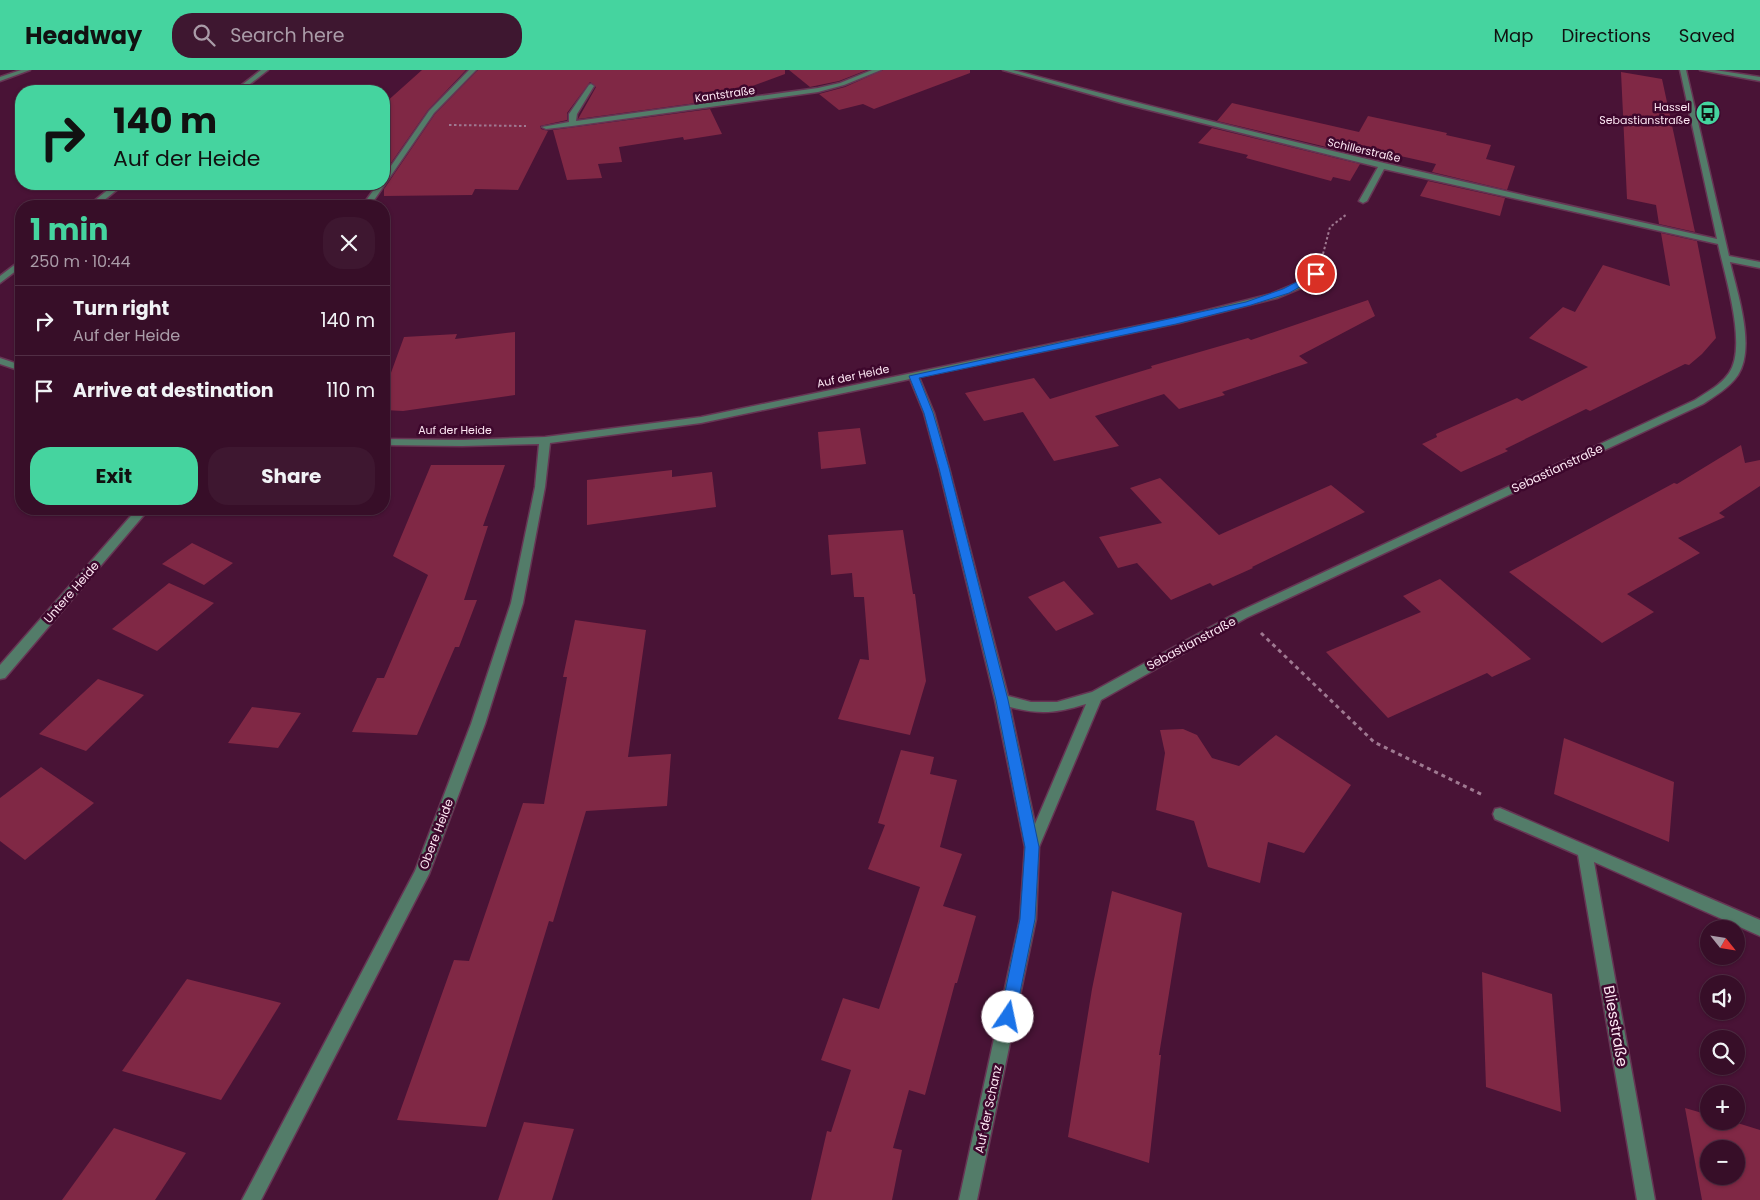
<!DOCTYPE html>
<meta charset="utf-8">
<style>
body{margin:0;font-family:Poppins,sans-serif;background:#3e1730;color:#f1f3f6;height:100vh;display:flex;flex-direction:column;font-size:19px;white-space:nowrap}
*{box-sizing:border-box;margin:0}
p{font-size:16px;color:#aa9ca8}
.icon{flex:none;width:28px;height:28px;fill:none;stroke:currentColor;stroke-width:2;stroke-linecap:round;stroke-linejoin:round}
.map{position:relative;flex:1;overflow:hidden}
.details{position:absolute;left:15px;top:130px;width:375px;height:315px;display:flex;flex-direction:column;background:#370e28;border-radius:20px;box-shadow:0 1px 4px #0004,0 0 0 1px #512e45}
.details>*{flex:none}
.hud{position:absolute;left:15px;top:15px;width:375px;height:105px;border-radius:20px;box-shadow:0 1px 4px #0004,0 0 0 1px #512e45;background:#45d49f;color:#111;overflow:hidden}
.needle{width:32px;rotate:120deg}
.controls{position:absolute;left:1700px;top:850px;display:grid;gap:10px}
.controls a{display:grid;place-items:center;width:45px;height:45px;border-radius:50%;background:#370e28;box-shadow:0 1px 4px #0004,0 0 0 1px #512e45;font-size:25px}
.pin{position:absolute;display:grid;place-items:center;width:42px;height:42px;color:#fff;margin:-21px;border:2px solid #fff;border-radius:50%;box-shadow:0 1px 5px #0007}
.me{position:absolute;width:55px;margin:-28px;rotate:11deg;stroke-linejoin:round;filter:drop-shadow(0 0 4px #0008)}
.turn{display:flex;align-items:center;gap:18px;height:105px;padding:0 15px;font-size:22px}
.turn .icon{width:65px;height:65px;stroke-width:2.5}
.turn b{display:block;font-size:35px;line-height:42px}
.round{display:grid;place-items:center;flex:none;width:52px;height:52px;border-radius:20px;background:#3e1730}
.head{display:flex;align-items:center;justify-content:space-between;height:85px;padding:0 15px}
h1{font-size:30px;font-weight:700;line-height:38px;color:#45d49f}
.button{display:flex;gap:10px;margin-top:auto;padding:10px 15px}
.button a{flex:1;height:58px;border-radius:20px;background:#45d49f;color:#111;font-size:20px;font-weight:700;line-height:58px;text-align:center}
.button a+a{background:#3e1730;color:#f1f3f6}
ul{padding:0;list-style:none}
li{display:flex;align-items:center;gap:15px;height:70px;padding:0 15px;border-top:1px solid #512e45}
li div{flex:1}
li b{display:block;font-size:19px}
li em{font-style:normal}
header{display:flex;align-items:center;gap:30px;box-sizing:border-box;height:70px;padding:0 25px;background:#45d49f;color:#111}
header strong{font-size:24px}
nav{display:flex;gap:28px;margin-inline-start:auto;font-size:18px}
.search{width:350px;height:45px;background:#3e1730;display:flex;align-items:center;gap:12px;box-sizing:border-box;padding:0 18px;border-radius:20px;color:#aa9ca8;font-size:19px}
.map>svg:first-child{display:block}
.building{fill:#802845;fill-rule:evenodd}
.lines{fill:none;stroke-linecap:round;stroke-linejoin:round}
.minor-casing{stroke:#663554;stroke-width:3}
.path-far1{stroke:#9f7991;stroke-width:2;stroke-dasharray:2.5 2.5;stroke-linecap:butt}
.path{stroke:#9f7991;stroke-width:3;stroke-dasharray:4 4;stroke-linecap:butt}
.minor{fill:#537c69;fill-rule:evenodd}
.route{fill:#1a73e8;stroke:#114b97}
.labels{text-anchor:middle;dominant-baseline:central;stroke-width:5;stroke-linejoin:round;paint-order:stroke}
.far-street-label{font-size:11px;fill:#fce6f2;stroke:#3d072c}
.far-poi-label{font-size:11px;fill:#fce6f2;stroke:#3d072c;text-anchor:end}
.street-label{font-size:12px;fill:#fce6f2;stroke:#3d072c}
.near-street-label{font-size:15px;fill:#fce6f2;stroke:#3d072c}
</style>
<header>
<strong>Headway</strong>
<div class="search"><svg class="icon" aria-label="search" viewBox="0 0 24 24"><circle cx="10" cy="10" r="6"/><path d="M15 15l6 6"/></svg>Search here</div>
<nav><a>Map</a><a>Directions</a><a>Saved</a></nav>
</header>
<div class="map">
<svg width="1760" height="1130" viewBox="0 0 1760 1130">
<rect width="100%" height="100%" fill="#491336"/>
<!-- building -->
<g class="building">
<path d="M 422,0 L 466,0 L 428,40 L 384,103 L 384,34 Z"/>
<path d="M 478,0 L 785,0 L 785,4 L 711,31 L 578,49 L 596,17 L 590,12 L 567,43 L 567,50 L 540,56 L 541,59 L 548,61 L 518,120 L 475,119 L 472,125 L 384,126 L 384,119 L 435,44 Z"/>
<path d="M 789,0 L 867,0 L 839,11 L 810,17 Z"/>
<path d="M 883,0 L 970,0 L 970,3 L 874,39 L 863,34 L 839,40 L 819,24 L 845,17 Z"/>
<path d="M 1621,2 L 1662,9 L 1695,162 L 1659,154 L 1656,135 L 1627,129 Z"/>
<path d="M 1232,33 L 1359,62 L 1368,46 L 1447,63 L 1446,65 L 1491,75 L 1486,89 L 1515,96 L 1507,120 L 1432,102 L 1436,94 L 1369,79 L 1364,86 L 1217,51 Z"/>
<path d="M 710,39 L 722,64 L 684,70 L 683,67 L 619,77 L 622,92 L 598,94 L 602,108 L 567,110 L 553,60 Z"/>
<path d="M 1212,58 L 1360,94 L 1350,111 L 1333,107 L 1331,111 L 1246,88 L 1248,85 L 1198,73 Z"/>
<path d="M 1428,111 L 1505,128 L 1500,146 L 1420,126 Z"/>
<path d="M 1661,163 L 1697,171 L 1716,268 L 1702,284 L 1689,295 L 1685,294 L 1590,341 L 1586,339 L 1505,379 L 1508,381 L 1461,402 L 1422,374 L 1437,367 L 1436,364 L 1517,328 L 1522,331 L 1588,297 L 1529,268 L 1563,237 L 1575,242 L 1603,195 L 1670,216 Z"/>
<path d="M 1368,230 L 1375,246 L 1299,286 L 1308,293 L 1222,322 L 1225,325 L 1179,339 L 1164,324 L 1095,346 L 1119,376 L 1054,391 L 1023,342 L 984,351 L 965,323 L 1034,308 L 1050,329 L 1152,298 L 1151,296 L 1248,268 L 1251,270 Z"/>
<path d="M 515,262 L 515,325 L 403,341 L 384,340 L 384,322 L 404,267 L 457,264 L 455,269 Z"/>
<path d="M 860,358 L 866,394 L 821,399 L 818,362 Z"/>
<path d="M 1741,375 L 1745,393 L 1760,390 L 1760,416 L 1719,443 L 1725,447 L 1678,468 L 1700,483 L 1627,524 L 1654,542 L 1602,573 L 1509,502 L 1674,413 L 1677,414 Z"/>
<path d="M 431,395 L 505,395 L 483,456 L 488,456 L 464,530 L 477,530 L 459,577 L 455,577 L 417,665 L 352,662 L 377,608 L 384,608 L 428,505 L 393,486 Z"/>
<path d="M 672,400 L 672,407 L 712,402 L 716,437 L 587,455 L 587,410 Z"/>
<path d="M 1160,408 L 1219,465 L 1331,415 L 1365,442 L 1252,497 L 1253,498 L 1213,516 L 1210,513 L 1171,530 L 1137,493 L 1118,498 L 1099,467 L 1162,453 L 1130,418 Z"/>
<path d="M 903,460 L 913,524 L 915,524 L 926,611 L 910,665 L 838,649 L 860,589 L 869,590 L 864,527 L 854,527 L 852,503 L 831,505 L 828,465 Z"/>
<path d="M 192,473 L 233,493 L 204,515 L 162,494 Z"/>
<path d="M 1440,509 L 1531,589 L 1492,607 L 1487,603 L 1388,648 L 1326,582 L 1421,542 L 1403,526 Z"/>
<path d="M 1064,511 L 1094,544 L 1056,561 L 1028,527 Z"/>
<path d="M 169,513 L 214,533 L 157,581 L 112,559 Z"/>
<path d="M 575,550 L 646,560 L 628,687 L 671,684 L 667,736 L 586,741 L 553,852 L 549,851 L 486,1057 L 397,1050 L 454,890 L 469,891 L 523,733 L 544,734 L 567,607 L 563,607 Z"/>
<path d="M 98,609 L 144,625 L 86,681 L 39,664 Z"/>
<path d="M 252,637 L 301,643 L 278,678 L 228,673 Z"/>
<path d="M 1183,659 L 1197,665 L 1212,688 L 1239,696 L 1276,665 L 1351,715 L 1304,783 L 1268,772 L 1260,813 L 1208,797 L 1194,751 L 1156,740 L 1165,683 L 1160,660 Z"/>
<path d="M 1564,668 L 1674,712 L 1669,772 L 1554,724 Z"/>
<path d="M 901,680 L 934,687 L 930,704 L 957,710 L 940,777 L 962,784 L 943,836 L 976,846 L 957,913 L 955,913 L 925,1025 L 909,1020 L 893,1078 L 902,1080 L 892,1130 L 811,1130 L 827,1061 L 831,1062 L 851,1000 L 821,990 L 843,928 L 879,939 L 920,817 L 868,799 L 885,755 L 878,753 Z"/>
<path d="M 41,697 L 94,733 L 25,790 L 0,771 L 0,728 Z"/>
<path d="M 1112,821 L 1182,843 L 1159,985 L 1161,985 L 1149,1093 L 1068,1067 L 1092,919 Z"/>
<path d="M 1482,902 L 1552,924 L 1561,1042 L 1486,1017 Z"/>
<path d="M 187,909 L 281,933 L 221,1030 L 122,1001 Z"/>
<path d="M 1685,1038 L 1709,1045 L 1709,1051 L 1731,1051 L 1760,1060 L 1760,1130 L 1702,1130 ZM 1709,1079 L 1736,1079 L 1736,1106 L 1709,1106 Z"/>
<path d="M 524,1052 L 574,1059 L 552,1130 L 498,1130 Z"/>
<path d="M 114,1058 L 186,1083 L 155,1130 L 62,1130 Z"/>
</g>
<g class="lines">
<defs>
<g id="minor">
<path d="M 21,0 L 30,0 L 0,11 L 0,7 Z"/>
<path d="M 261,0 L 268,0 L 241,21 L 234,21 Z"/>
<path d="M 469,0 L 476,0 L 434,43 L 370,136 L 362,136 L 378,114 L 384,114 L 384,106 L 429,41 Z"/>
<path d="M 872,0 L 881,0 L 844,15 L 818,22 L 572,56 L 546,59 L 542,57 L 569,52 L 569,44 L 589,15 L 591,14 L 594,16 L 577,44 L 576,51 L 818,18 L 840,13 Z"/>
<path d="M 1003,0 L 1013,0 C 1246,63 1481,116 1717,169 L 1680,0 L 1686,0 L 1729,186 L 1760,192 L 1760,198 L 1730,192 C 1737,222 1756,277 1738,305 C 1729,318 1715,326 1703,334 L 1246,548 L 1101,630 L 1039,777 L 1036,849 L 977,1130 L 959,1130 L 1020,849 L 1025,777 L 995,630 L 939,398 L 924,343 L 910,309 L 701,353 L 550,373 L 545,417 L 523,533 L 485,654 L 429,804 L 261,1130 L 242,1130 L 415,801 L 471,654 L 511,533 L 535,417 L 539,374 L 462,376 L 384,375 L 384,369 L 462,370 L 545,367 L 701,347 L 1176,248 L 1271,224 L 1295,214 L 1313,202 L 1319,202 L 1319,206 L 1301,218 L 1277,228 L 1179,253 L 919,307 L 934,343 L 949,398 L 1008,626 L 1031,632 L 1057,632 L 1092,622 L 1238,542 L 1695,330 C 1707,322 1721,315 1729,303 C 1748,276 1724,203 1718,174 L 1384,99 L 1367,131 L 1363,133 L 1359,131 L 1378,97 L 1125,34 ZM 1086,634 L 1035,754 L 1010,637 C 1040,645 1057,643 1086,634 Z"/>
<path d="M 1700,0 L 1715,0 L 1760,7 L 1760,11 Z"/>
<path d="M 115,114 L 124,114 L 97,136 L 88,136 Z"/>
<path d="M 21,190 L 21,197 L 0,213 L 0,206 Z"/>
<path d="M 0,288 L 21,295 L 21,301 L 0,294 Z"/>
<path d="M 137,439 L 149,439 L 5,608 L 0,609 L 0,595 Z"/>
<path d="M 1500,738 L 1760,850 L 1760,866 L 1594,792 L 1655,1130 L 1637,1130 L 1578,785 L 1495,749 L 1493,744 L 1495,739 Z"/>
</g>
</defs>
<!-- minor casing -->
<use href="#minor" class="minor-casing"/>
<!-- path-far1 -->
<g class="path-far1">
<path d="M 449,55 L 526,56"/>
<path d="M 1323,184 L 1330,157 L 1347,144"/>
</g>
<!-- path -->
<path class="path" d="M 1261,563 L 1374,672 L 1483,725"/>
<!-- minor -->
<use href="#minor" class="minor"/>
</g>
<!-- route -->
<path class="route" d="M 1316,202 L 1320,204 L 1319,206 L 1289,223 L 1251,235 L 1176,254 L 919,308 L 933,343 L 949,398 L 1008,630 L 1039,777 L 1035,849 L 1015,947 L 1013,952 L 1008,954 L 1002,952 L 1000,947 L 1020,849 L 1025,777 L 996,630 L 939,398 L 924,343 L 909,306 L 1246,232 L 1283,219 Z"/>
<!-- icons -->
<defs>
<symbol id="bus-disc" viewBox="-11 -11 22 22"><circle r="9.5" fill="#45d49f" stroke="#3d072c"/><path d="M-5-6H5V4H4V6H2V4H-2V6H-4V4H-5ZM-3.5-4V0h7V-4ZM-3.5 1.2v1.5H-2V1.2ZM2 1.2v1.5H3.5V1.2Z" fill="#111"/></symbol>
</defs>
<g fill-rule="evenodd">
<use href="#bus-disc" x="1694" y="29" width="28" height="28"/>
</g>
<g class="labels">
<!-- far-street labels -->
<g class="far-street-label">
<text transform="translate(725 24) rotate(-8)">Kantstraße</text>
<text transform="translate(1364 80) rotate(13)">Schillerstraße</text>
<text transform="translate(853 306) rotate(-12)">Auf der Heide</text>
<text x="455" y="360">Auf der Heide</text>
</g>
<!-- far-poi labels -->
<g class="far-poi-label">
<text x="1690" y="37">Hassel<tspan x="1690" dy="13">Sebastianstraße</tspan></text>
</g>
<!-- street labels -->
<g class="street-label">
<text transform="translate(1557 398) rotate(-25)">Sebastianstraße</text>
<text transform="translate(71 522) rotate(-49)">Untere Heide</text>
<text transform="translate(1191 573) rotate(-28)">Sebastianstraße</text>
<text transform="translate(436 764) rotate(-69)">Obere Heide</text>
<text transform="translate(988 1039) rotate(-78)">Auf der Schanz</text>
</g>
<!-- near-street labels -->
<g class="near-street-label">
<text transform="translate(1616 956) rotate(80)">Bliesstraße</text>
</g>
</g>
</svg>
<div class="controls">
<a><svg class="needle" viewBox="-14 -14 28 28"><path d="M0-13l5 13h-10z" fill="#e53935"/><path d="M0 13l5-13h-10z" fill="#aa9ca8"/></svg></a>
<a><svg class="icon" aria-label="sound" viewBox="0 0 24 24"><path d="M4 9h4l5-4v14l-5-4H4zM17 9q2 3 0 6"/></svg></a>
<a><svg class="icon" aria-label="search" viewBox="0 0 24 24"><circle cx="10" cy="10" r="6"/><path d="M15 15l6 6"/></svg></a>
<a>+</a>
<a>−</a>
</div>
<div class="pin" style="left:1316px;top:204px;background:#d93025"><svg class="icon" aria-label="arrive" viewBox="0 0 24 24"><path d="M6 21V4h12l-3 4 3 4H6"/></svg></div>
<svg class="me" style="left:1008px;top:947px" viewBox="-20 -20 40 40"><circle r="19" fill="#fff"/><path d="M0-13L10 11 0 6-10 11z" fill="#1a73e8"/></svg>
<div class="hud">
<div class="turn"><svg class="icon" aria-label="right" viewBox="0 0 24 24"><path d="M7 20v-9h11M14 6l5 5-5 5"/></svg><div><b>140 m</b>Auf der Heide</div></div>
</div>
<section class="details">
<div class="head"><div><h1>1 min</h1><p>250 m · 10:44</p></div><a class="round"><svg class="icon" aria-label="close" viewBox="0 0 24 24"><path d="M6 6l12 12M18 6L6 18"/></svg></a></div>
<ul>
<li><svg class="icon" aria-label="right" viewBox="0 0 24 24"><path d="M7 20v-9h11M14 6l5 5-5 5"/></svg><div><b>Turn right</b><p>Auf der Heide</p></div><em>140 m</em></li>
<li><svg class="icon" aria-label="arrive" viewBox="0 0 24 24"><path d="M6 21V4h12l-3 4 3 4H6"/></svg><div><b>Arrive at destination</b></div><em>110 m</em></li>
</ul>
<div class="button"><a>Exit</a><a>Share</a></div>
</section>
</div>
